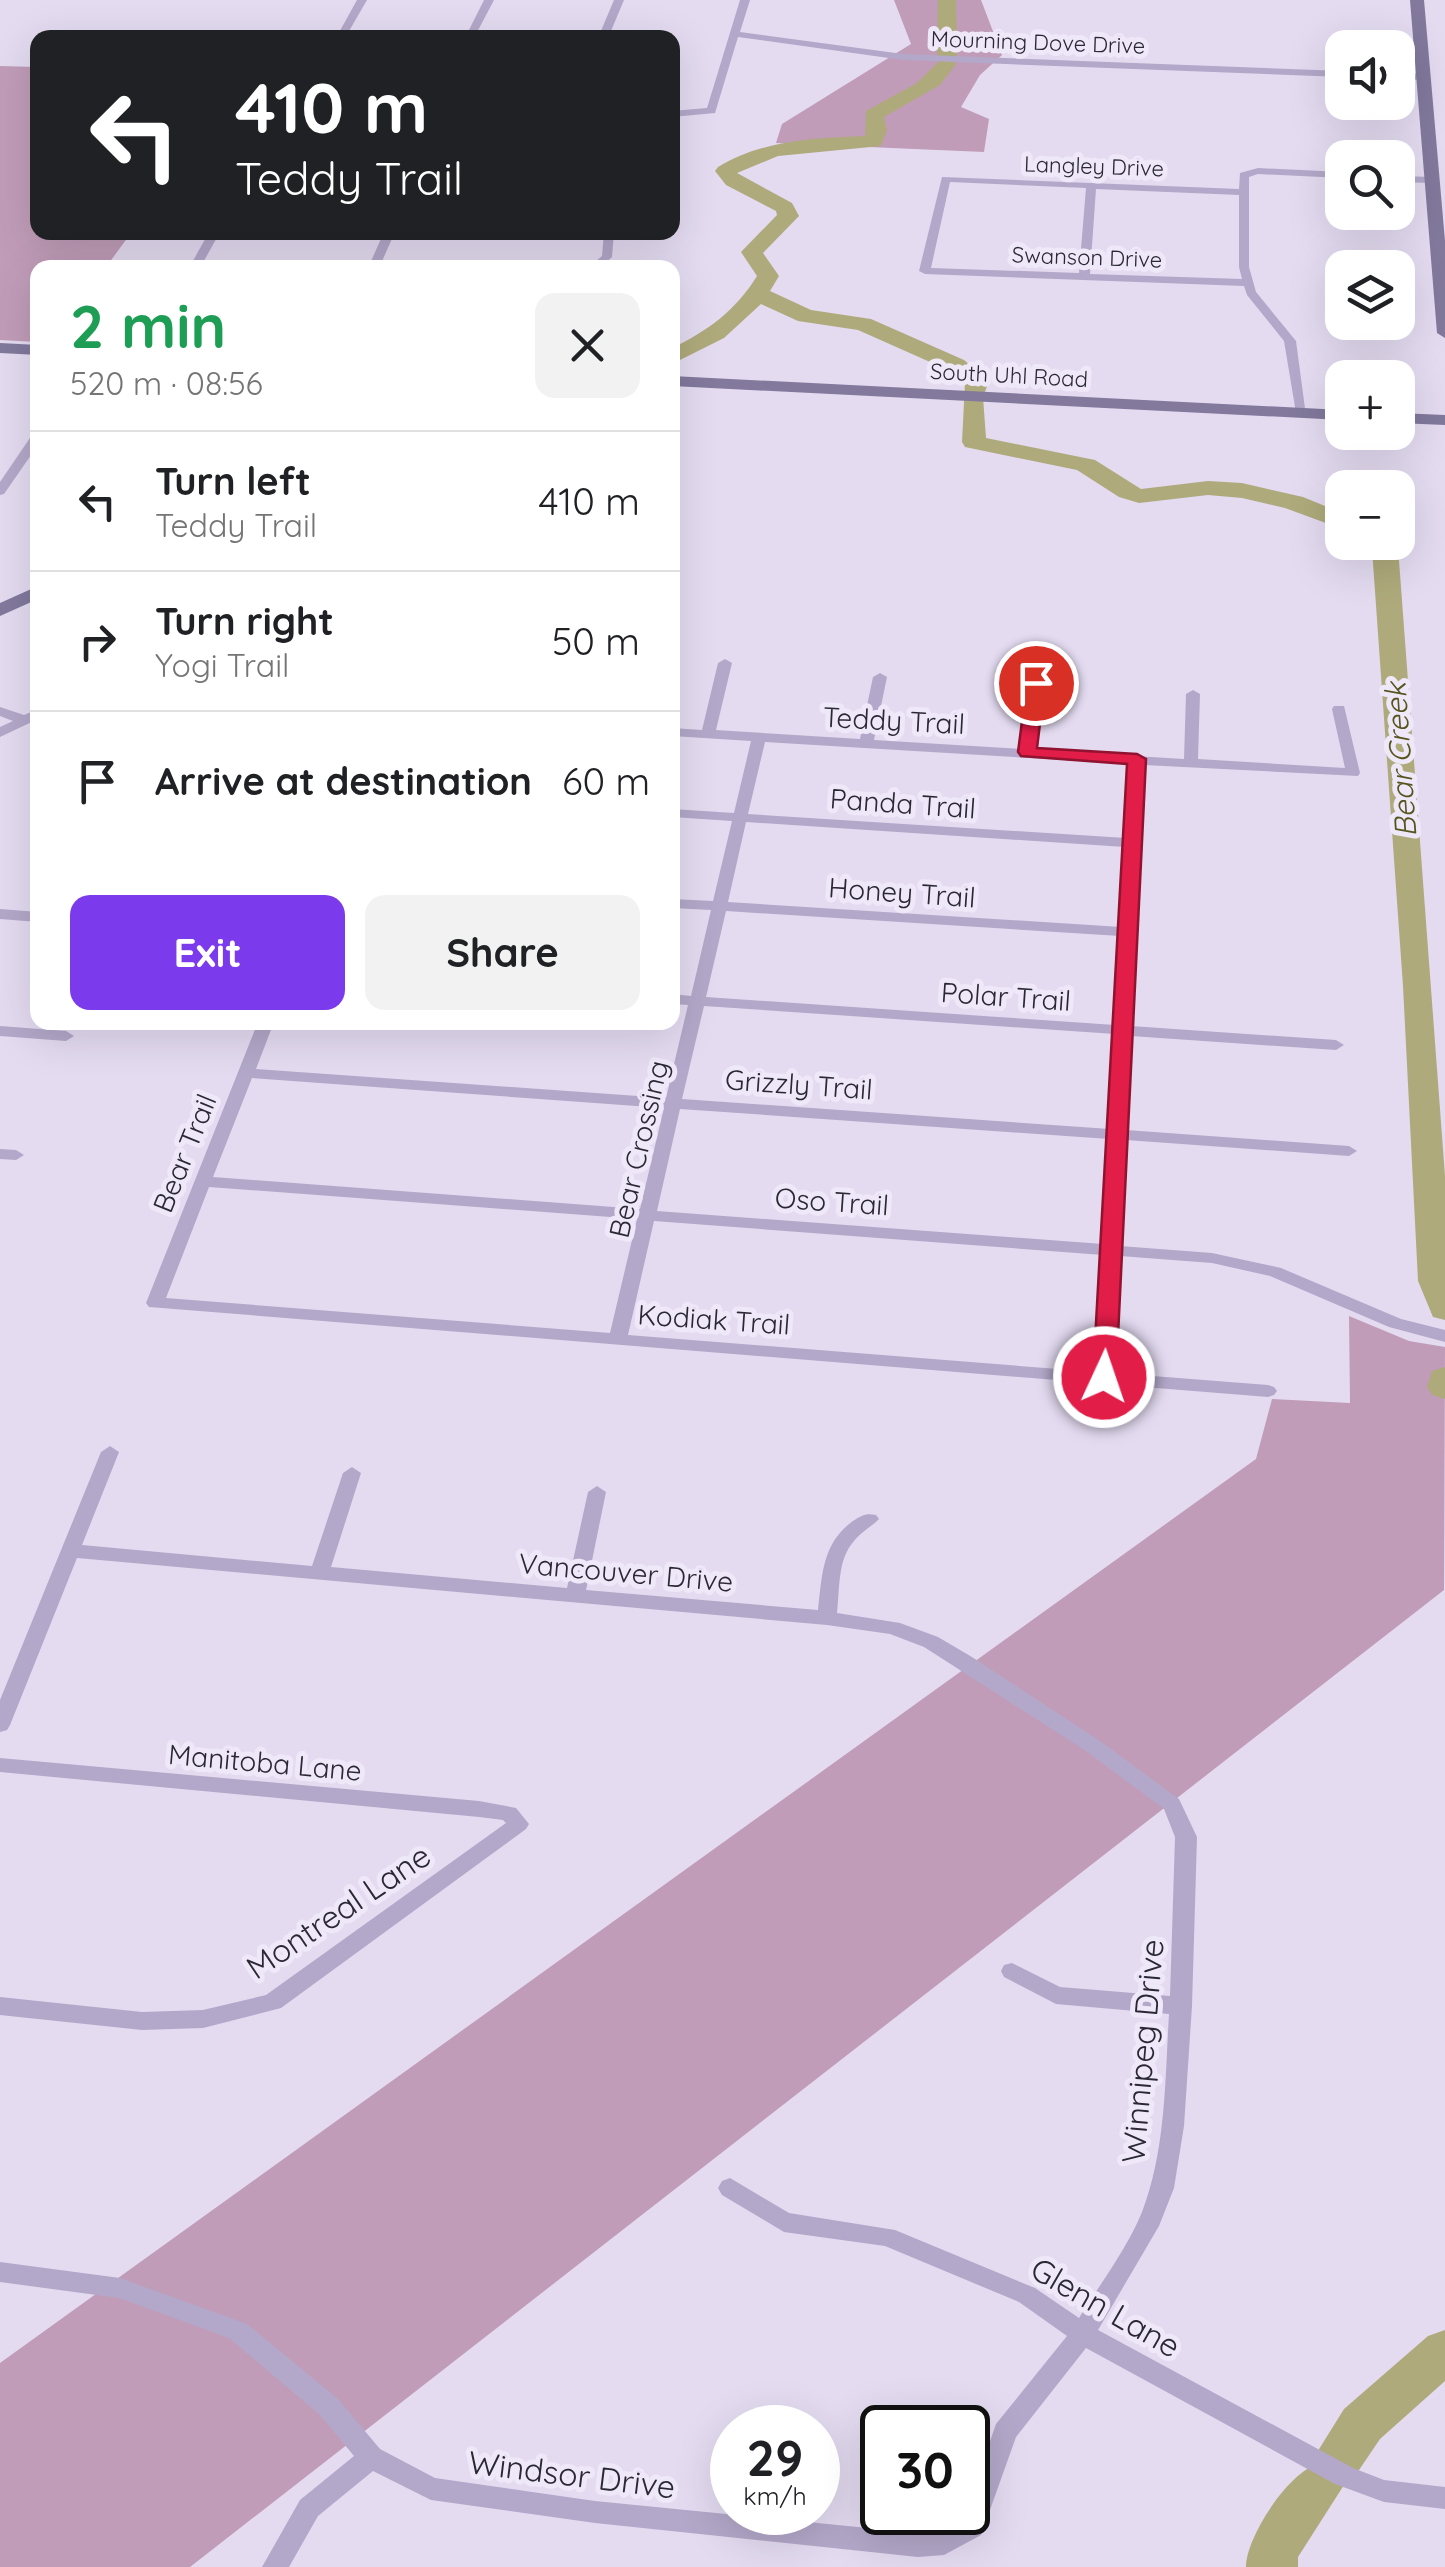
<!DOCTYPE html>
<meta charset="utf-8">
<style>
body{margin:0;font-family:Quicksand,sans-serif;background:#f2f2f2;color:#202124;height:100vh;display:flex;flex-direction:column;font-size:38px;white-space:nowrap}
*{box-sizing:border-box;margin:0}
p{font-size:32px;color:#757577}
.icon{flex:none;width:55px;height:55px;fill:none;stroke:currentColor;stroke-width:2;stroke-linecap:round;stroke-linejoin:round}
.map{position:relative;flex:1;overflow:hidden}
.details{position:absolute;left:30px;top:260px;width:650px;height:770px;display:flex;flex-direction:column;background:#fff;border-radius:20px;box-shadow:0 10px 40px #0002}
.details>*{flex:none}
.guide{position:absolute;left:30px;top:30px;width:650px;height:210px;border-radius:20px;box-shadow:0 10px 40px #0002;background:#202124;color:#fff;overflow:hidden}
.buttons{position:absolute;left:1325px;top:30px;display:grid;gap:20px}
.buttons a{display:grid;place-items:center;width:90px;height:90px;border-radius:20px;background:#fff;box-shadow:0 10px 40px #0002;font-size:50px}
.speed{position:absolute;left:710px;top:2405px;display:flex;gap:20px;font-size:50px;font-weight:700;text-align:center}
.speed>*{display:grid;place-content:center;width:130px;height:130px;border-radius:50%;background:#fff;box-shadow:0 10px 40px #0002;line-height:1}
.speed small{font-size:25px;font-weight:400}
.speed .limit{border:5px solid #111;border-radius:15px;background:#fff;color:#111}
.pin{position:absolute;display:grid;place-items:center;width:85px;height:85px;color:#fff;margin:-42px;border:5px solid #fff;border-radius:50%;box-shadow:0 2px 10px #0007}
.me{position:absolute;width:110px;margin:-55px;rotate:3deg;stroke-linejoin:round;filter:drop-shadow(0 0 8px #0008)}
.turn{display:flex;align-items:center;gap:35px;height:210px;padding:0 40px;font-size:45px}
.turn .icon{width:130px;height:130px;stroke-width:2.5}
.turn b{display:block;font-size:70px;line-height:85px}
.round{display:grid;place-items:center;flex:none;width:105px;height:105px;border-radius:20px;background:#f2f2f2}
.summary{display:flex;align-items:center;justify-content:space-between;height:170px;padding:0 40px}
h1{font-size:60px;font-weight:700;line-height:75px;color:#1e9e55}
.cta{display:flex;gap:20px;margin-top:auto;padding:20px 40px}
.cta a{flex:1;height:115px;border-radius:20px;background:#7c3aed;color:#fff;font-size:40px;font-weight:700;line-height:115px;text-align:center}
.cta a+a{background:#f2f2f2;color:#202124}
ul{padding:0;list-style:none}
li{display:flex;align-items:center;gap:30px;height:140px;padding:0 40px;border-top:2px solid #e0e0e0}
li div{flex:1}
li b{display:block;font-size:38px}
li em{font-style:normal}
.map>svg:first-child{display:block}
.green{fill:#c09cb8}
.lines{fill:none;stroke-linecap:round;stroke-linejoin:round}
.river{fill:#aeaa7b;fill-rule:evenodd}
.street{fill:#b3a8c9;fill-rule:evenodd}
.secondary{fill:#82799d;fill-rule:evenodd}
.route{fill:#e11d48;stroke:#92132f;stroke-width:2.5}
.labels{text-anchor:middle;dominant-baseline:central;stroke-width:10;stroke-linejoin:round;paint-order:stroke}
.far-street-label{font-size:22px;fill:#2b2836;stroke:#efe8f9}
.street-label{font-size:28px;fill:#2b2836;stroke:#efe8f9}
.water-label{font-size:30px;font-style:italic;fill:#57541e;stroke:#efe8f9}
.near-street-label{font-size:32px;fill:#2b2836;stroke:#efe8f9}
</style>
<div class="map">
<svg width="1445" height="2567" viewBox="0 0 1445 2567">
<rect width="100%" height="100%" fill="#e4dbf1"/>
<!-- green -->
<g class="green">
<path d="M 894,0 L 981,0 L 1002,55 L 980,75 L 961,107 L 989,119 L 984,152 L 776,143 L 782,124 L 911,44 Z"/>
<path d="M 0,66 L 37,67 L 38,232 L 131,233 L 106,267 L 38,268 L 37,342 L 0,340 Z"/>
<path d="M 1349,1316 L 1409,1341 L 1445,1347 L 1444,1590 L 190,2567 L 0,2567 L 0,2363 L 1256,1459 L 1272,1399 L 1350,1403 Z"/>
</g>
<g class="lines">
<!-- river -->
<g class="river">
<path d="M 938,0 L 956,0 L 957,55 L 952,60 L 956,64 L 940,85 L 884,117 L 887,130 L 881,146 L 778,156 L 737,173 L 792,203 L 799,216 L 763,253 L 779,276 L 770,291 L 811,310 L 871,319 L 964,360 L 989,381 L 983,397 L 986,438 L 1095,460 L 1141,489 L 1208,481 L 1242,483 L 1303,497 L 1342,513 L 1342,529 L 1285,508 L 1242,498 L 1208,495 L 1139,503 L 1119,497 L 1077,470 L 965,447 L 962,442 L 965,383 L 948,370 L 858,330 L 798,321 L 761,304 L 724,338 L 672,364 L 672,348 C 708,331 736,310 757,276 L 741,252 L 777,215 L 776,211 L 726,185 L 715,171 L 718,167 C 763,140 814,138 865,136 L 866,111 L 917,83 L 941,59 L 937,55 Z"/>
<path d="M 1368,542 L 1395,542 L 1398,547 L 1445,1176 L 1445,1320 L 1433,1317 L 1418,1281 L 1403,986 L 1372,549 Z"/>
<path d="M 1445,1367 L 1445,1399 L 1432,1395 L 1427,1387 L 1432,1371 Z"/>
<path d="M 1445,2330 L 1445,2381 L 1380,2439 L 1359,2470 L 1340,2476 L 1344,2485 L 1298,2557 L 1298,2567 L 1246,2567 C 1246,2536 1290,2470 1320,2463 L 1316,2454 L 1344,2409 L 1428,2336 Z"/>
</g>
<!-- street -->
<g class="street">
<path d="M 357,0 L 367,0 L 345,38 L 336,38 Z"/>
<path d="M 484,0 L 494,0 L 474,38 L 465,38 Z"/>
<path d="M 614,0 L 624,0 L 608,38 L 598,38 Z"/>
<path d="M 740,0 L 750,0 L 740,32 L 903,54 L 1342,71 L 1342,77 L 903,60 L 738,37 L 715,113 L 672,117 L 672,111 L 707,108 Z"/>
<path d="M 1398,73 L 1424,74 L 1429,77 L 1424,80 L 1398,79 Z"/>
<path d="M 1258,168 L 1342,172 L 1342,178 L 1258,174 L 1249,177 L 1249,267 L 1256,292 L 1296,341 L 1306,416 L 1296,413 L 1284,341 L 1247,295 L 1244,286 L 925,274 L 919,271 L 942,177 L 1239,189 L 1240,173 ZM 950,182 L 1086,188 L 1079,273 L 931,268 ZM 1096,189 L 1239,195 L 1239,267 L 1242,279 L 1090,274 Z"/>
<path d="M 1398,176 L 1432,177 L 1437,180 L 1432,183 L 1398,182 Z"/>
<path d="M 209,232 L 220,232 L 200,268 L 189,268 Z"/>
<path d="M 384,232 L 395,232 L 379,268 L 368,268 Z"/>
<path d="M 604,232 L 614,232 L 612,257 L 600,268 L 588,268 L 602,256 Z"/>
<path d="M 34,432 L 38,432 L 38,445 L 4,494 L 0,495 L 0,482 Z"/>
<path d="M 725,659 L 732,663 L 716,730 L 860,739 L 873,677 L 880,673 L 887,677 L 874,740 L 1021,749 L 1029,683 L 1036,679 L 1043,683 L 1034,750 L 1184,759 L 1186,694 L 1193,690 L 1200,694 L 1198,759 L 1345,768 L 1332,709 L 1334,706 L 1344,706 L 1360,773 L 1358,776 L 1144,765 L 1131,1026 L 1336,1040 L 1344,1045 L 1336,1050 L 1131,1036 L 1126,1130 L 1349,1146 L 1357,1151 L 1349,1156 L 1126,1140 L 1120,1246 L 1212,1253 L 1281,1268 L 1401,1319 L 1445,1330 L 1445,1342 L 1389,1327 L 1270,1276 L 1212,1263 L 1120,1256 L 1114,1373 L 1268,1385 L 1274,1387 L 1277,1391 L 1274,1395 L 1268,1397 L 149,1307 L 146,1303 L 258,1022 L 274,1022 L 256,1069 L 666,1098 L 688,1005 L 672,1004 L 672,994 L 691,996 L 711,910 L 672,908 L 672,899 L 713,901 L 732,821 L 672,817 L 672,809 L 734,813 L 751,741 L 672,736 L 672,728 L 702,730 L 718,663 ZM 765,742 L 1130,764 L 1126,838 L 748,814 ZM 746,822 L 1125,847 L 1121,927 L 728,902 ZM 726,911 L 1120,936 L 1115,1025 L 706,997 ZM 704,1006 L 1115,1034 L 1110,1129 L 682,1099 ZM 252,1078 L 664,1108 L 640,1209 L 213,1177 ZM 680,1109 L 1109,1139 L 1103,1244 L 657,1211 ZM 209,1187 L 637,1219 L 610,1333 L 166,1298 ZM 654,1221 L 1103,1255 L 1096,1372 L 628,1335 Z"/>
<path d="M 0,707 L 24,715 L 38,709 L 38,719 L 0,737 L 0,727 L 13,721 L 0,716 Z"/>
<path d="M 0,909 L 38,912 L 38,922 L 0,919 Z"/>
<path d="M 0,1026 L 66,1031 L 74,1036 L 66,1041 L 0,1036 Z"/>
<path d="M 0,1149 L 16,1150 L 24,1155 L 16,1160 L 0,1159 Z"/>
<path d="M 110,1446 L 119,1452 L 82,1545 L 312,1566 L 343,1473 L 352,1467 L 361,1473 L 331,1567 L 567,1588 L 588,1492 L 597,1486 L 606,1492 L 586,1590 L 818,1610 C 822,1576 822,1543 853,1521 C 862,1515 866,1513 876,1515 L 879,1519 C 871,1527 861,1532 854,1541 C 837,1560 840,1589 837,1613 L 900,1623 L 938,1637 L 972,1657 L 1100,1741 L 1179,1799 L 1197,1837 L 1192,2006 L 1184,2126 L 1174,2188 L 1159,2226 L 1098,2330 L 1353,2468 L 1384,2480 L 1445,2487 L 1445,2509 L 1384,2502 L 1335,2484 L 1086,2348 L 1016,2437 L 981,2535 L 944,2555 L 918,2557 L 595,2523 L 431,2500 L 373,2471 L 318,2516 L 289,2567 L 262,2567 L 300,2500 L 354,2456 L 320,2415 L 229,2338 L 119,2298 L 0,2282 L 0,2262 L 120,2278 L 247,2324 L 338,2399 L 380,2449 L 435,2478 L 595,2501 L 918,2533 L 940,2532 L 962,2520 L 964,2512 L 968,2512 L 968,2504 L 996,2424 L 1067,2336 L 1019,2302 L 885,2246 L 784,2232 L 722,2195 L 718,2188 L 722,2181 L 730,2178 L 789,2213 L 895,2230 L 1035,2288 L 1079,2318 C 1100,2284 1127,2249 1142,2212 C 1166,2150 1165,2079 1169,2014 L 1056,2004 L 1004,1977 L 1001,1971 L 1004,1965 L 1012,1963 L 1060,1987 L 1170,1996 L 1175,1837 L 1164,1809 L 1086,1751 L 924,1647 L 890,1634 L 827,1625 L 77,1558 L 10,1725 L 7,1730 L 0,1732 L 0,1700 L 101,1452 Z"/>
<path d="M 0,1758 L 479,1801 L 516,1808 L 529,1824 L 526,1829 L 281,2008 L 203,2028 L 142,2030 L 0,2015 L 0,1997 L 142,2012 L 203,2010 L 266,1995 L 506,1823 L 503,1820 L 479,1817 L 0,1772 Z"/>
</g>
<!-- secondary -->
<g class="secondary">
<path d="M 1410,0 L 1424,0 L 1445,241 L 1445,338 L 1437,333 Z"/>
<path d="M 0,343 L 38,345 L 38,355 L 0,353 Z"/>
<path d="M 672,376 L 1342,410 L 1342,420 L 672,386 Z"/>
<path d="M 1398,413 L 1445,415 L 1445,425 L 1398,423 Z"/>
<path d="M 38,586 L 38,599 L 0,616 L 0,603 Z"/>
</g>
</g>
<!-- route -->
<path class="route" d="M 1036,678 L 1045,683 L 1037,748 L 1137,754 L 1146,759 L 1116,1377 L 1104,1384 L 1093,1377 L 1127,764 L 1021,756 L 1018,752 L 1027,683 Z"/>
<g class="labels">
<!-- far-street labels -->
<g class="far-street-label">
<text transform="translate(1038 42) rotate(2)">Mourning Dove Drive</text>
<text transform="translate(1094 166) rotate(2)">Langley Drive</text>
<text transform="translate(1087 257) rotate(2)">Swanson Drive</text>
<text transform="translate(1009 375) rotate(3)">South Uhl Road</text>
</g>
<!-- street labels -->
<g class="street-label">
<text transform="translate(894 720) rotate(3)">Teddy Trail</text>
<text transform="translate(903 803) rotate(4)">Panda Trail</text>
<text transform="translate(902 892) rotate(4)">Honey Trail</text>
<text transform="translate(1006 996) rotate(4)">Polar Trail</text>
<text transform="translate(799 1084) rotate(4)">Grizzly Trail</text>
<text transform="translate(638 1149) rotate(-77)">Bear Crossing</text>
<text transform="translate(184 1153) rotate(-68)">Bear Trail</text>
<text transform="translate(832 1201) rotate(4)">Oso Trail</text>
<text transform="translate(714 1319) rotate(4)">Kodiak Trail</text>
<text transform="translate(626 1572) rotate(5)">Vancouver Drive</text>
<text transform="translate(265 1762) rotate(5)">Manitoba Lane</text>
</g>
<!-- water labels -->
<g class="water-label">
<text transform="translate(1400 760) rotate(-94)">Bear Creek</text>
</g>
<!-- near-street labels -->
<g class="near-street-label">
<text transform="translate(338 1911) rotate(-34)">Montreal Lane</text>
<text transform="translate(1142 2051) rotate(-85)">Winnipeg Drive</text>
<text transform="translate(1106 2307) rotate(30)">Glenn Lane</text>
<text transform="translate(572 2474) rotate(7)">Windsor Drive</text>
</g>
</g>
</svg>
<div class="buttons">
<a><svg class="icon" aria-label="sound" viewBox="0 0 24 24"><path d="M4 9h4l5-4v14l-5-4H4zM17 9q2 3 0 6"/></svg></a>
<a><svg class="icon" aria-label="search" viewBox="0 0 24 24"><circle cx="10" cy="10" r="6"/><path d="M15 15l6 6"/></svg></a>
<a><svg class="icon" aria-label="layers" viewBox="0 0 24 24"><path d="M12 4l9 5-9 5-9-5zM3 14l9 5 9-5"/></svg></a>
<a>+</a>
<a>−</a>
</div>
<div class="speed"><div>29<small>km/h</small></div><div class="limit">30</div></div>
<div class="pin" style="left:1036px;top:683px;background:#d93025"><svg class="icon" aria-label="arrive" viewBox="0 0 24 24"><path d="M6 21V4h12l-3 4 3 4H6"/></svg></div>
<svg class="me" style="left:1104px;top:1377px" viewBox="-20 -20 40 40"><circle r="17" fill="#e11d48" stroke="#fff" stroke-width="3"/><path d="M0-11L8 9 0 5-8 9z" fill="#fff"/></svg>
<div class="guide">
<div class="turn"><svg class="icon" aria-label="left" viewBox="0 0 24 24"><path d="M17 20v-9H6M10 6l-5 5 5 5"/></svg><div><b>410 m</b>Teddy Trail</div></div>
</div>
<section class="details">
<div class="summary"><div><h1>2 min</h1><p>520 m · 08:56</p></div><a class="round"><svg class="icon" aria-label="close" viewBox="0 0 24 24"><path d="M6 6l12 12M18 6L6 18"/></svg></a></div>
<ul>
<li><svg class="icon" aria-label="left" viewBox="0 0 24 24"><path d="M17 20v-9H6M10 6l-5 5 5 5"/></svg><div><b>Turn left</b><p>Teddy Trail</p></div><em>410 m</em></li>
<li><svg class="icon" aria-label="right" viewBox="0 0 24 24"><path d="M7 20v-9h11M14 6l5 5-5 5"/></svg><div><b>Turn right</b><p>Yogi Trail</p></div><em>50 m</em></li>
<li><svg class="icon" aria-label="arrive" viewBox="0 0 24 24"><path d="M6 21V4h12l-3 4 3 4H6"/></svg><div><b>Arrive at destination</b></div><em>60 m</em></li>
</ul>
<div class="cta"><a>Exit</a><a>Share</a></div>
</section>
</div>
